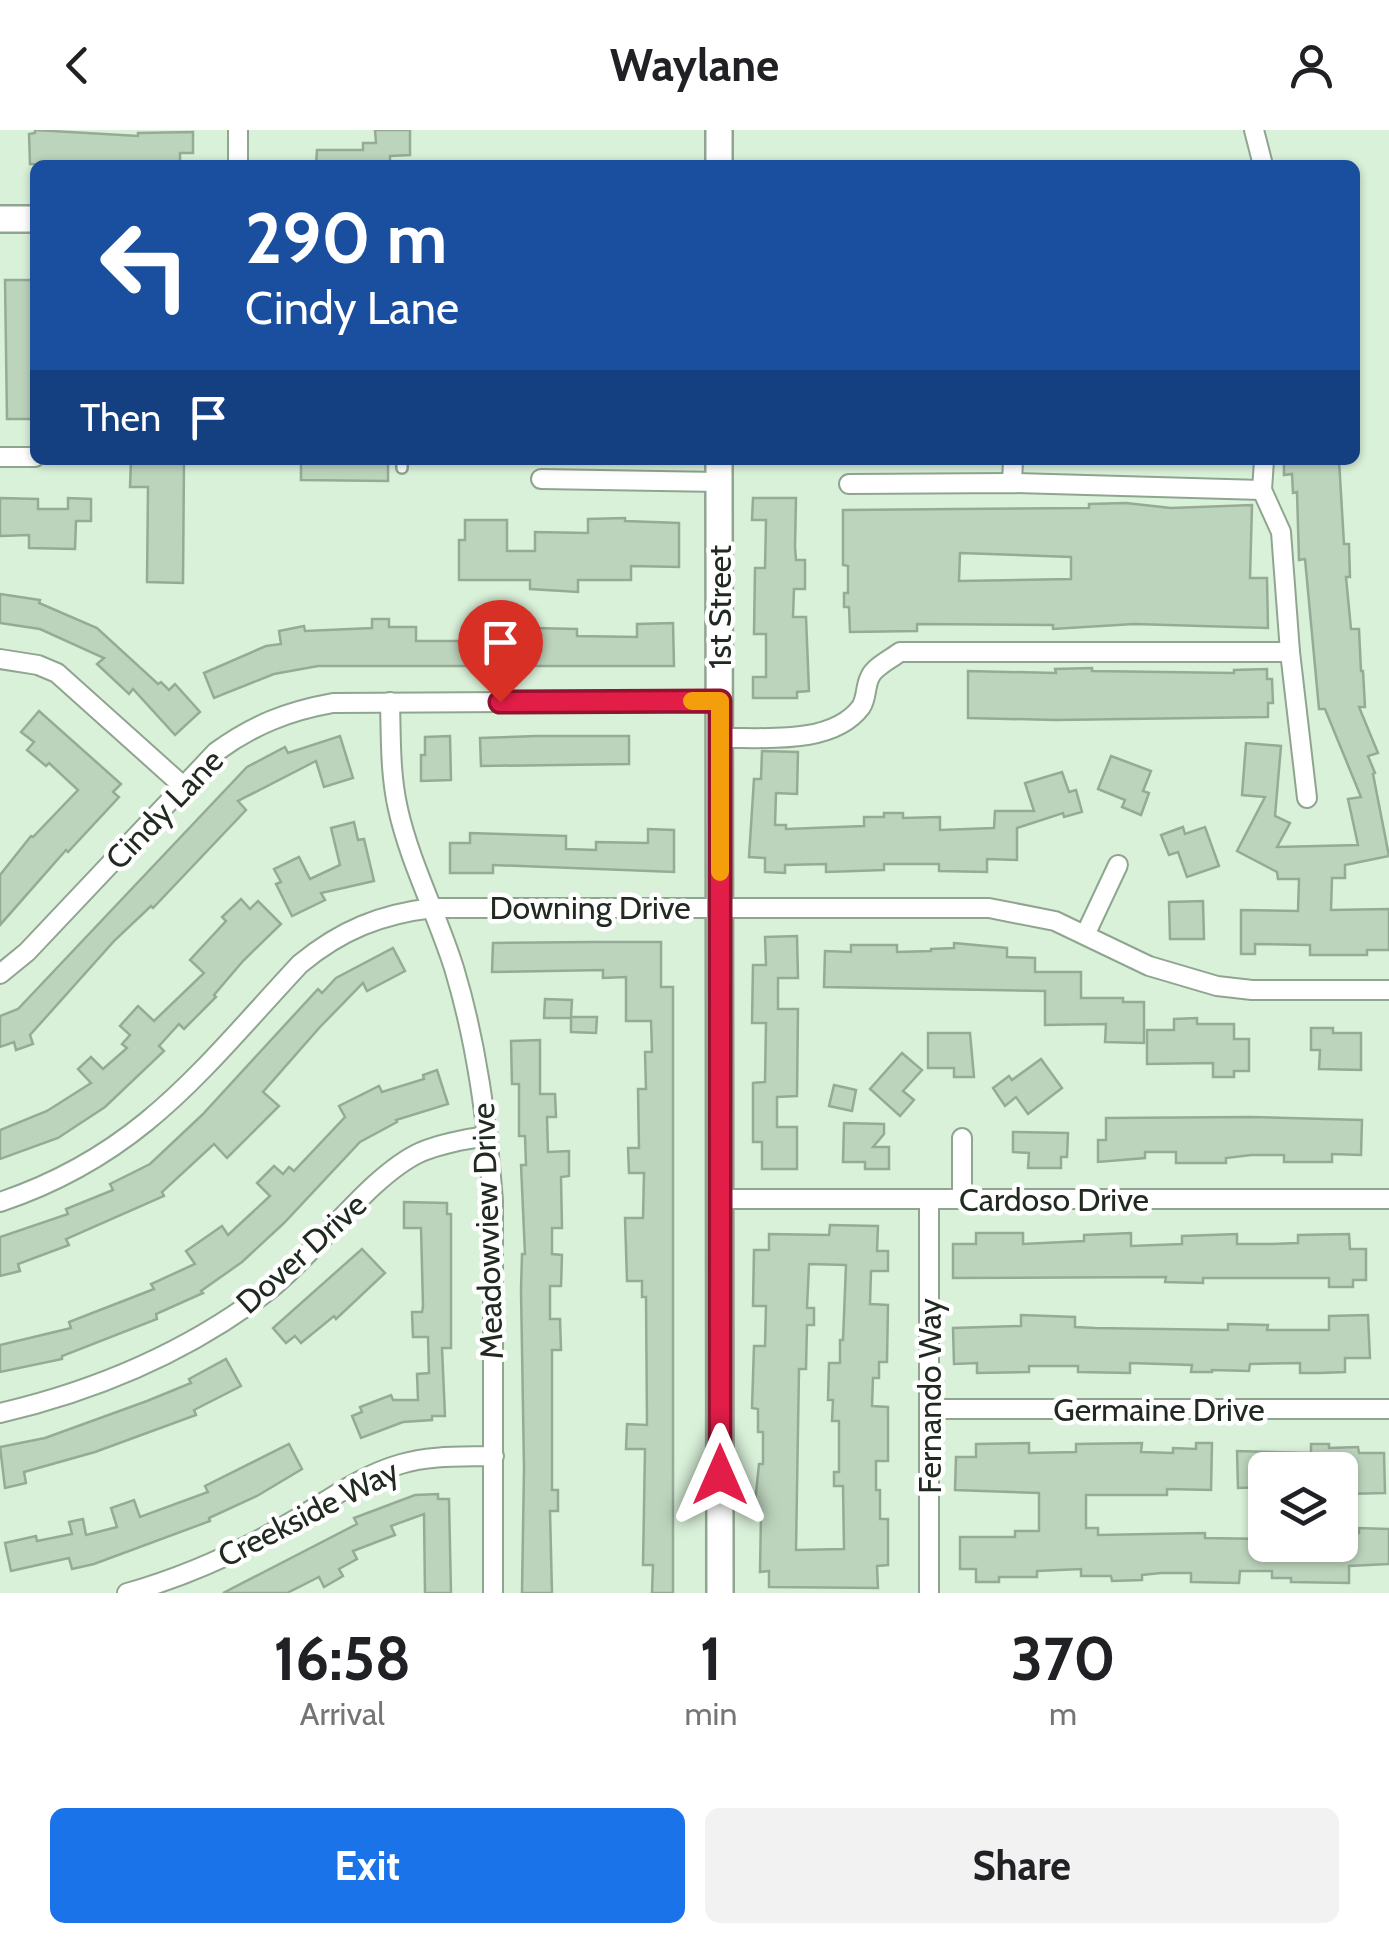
<!DOCTYPE html>
<style>
body{margin:0;font-family:Cabin,sans-serif;background:#f2f2f2;color:#202124;height:100vh;display:flex;flex-direction:column;font-size:38px;white-space:nowrap}
*{box-sizing:border-box;margin:0}
p{font-size:32px;color:#757577}
.icon{flex:none;width:55px;height:55px;fill:none;stroke:currentColor;stroke-width:2;stroke-linecap:round;stroke-linejoin:round}
.map{position:relative;height:1463px;overflow:hidden}
.sheet{display:flex;flex-direction:column;background:#fff;flex:1}
.sheet>*{flex:none}
.hud{position:absolute;left:30px;top:30px;width:1330px;height:305px;border-radius:15px;box-shadow:0 2px 8px #0004;background:#1a4fa0;color:#fff;overflow:hidden}
.fabs{position:absolute;left:1248px;top:1322px;display:grid;gap:20px}
.fabs a{display:grid;place-items:center;width:110px;height:110px;border-radius:15px;background:#fff;box-shadow:0 2px 8px #0004;font-size:50px}
.pin{position:absolute;display:grid;place-items:center;width:85px;height:85px;color:#fff;margin:-102px -42px;border-radius:50% 50% 50% 0;rotate:-45deg;box-shadow:0 0 10px #0007}
.pin .icon{rotate:45deg}
.me{position:absolute;width:110px;margin:-55px;rotate:0deg;stroke-linejoin:round;filter:drop-shadow(0 0 8px #0008)}
.turn{display:flex;align-items:center;gap:35px;height:210px;padding:0 50px;font-size:45px}
.turn .icon{width:130px;height:130px;stroke-width:2.5}
.turn b{display:block;font-size:70px;line-height:85px}
.then{display:flex;align-items:center;height:95px;padding:0 50px;background:#0003;gap:20px;font-size:38px}
.eta{display:flex;justify-content:space-evenly;align-items:center;height:170px;text-align:center}
.eta b{font-size:60px;font-weight:800;line-height:70px}
.button{display:flex;gap:20px;margin-top:auto;padding:20px 50px}
.button a{flex:1;height:115px;border-radius:15px;background:#1a73e8;color:#fff;font-size:40px;font-weight:800;line-height:115px;text-align:center}
.button a+a{background:#f2f2f2;color:#202124}
header{display:flex;justify-content:space-between;align-items:center;height:130px;padding:0 50px;background:#fff;font-size:45px;font-weight:800}
.map>svg:first-child{display:block}
.building{fill:#bcd3bc;stroke:#95ab96;stroke-width:2.5;fill-rule:evenodd}
.lines{fill:none;stroke-linecap:round;stroke-linejoin:round}
.lane-casing{stroke:#8fa590;stroke-width:14}
.street-casing{stroke:#8fa590;stroke-width:22}
.secondary-casing{stroke:#8fa590;stroke-width:30}
.lane{stroke:#fff;stroke-width:9}
.street{stroke:#fff;stroke-width:18}
.secondary{stroke:#fff;stroke-width:25}
.route-casing{stroke:#92132f;stroke-width:25}
.route{stroke:#e11d48;stroke-width:18}
.slow{stroke:#f59e0b;stroke-width:18}
.labels{text-anchor:middle;dominant-baseline:central;stroke-width:9;stroke-linejoin:round;paint-order:stroke}
.street-label{font-size:32px;fill:#212a21;stroke:#fff}
</style>
<header><svg class="icon" aria-label="back" viewBox="0 0 24 24"><path d="M15 5l-7 7 7 7"/></svg>Waylane<svg class="icon" aria-label="person" viewBox="0 0 24 24"><circle cx="12" cy="8" r="4"/><path d="M4 21q1-7 8-7t8 7"/></svg></header>
<div class="map">
<svg width="1389" height="1463" viewBox="0 0 1389 1463">
<rect width="100%" height="100%" fill="#d9f0d9"/>
<!-- building -->
<g class="building">
<path d="M 35,0 L 138,6 L 138,3 L 193,2 L 193,23 L 180,23 L 180,35 L 30,34 L 29,4 L 35,3 Z"/>
<path d="M 375,0 L 410,0 L 410,25 L 390,26 L 390,35 L 316,35 L 317,20 L 363,20 L 363,13 L 376,13 Z"/>
<path d="M 5,150 L 35,150 L 35,289 L 7,289 Z"/>
<path d="M 131,330 L 184,330 L 183,453 L 147,452 L 148,357 L 130,357 Z"/>
<path d="M 301,330 L 388,330 L 388,351 L 301,350 Z"/>
<path d="M 1284,330 L 1339,330 L 1344,414 L 1349,414 L 1350,447 L 1346,447 L 1351,499 L 1359,499 L 1361,541 L 1363,541 L 1365,577 L 1359,577 L 1378,623 L 1368,626 L 1375,643 L 1373,644 L 1389,726 L 1345,735 L 1345,748 L 1332,748 L 1331,780 L 1389,779 L 1389,820 L 1367,820 L 1367,825 L 1310,825 L 1310,815 L 1255,814 L 1255,824 L 1241,824 L 1241,780 L 1298,781 L 1299,749 L 1278,749 L 1277,742 L 1237,721 L 1265,667 L 1242,665 L 1246,613 L 1281,616 L 1275,686 L 1290,693 L 1277,717 L 1358,715 L 1348,669 L 1361,667 L 1325,579 L 1319,579 L 1305,429 L 1299,430 L 1297,362 L 1293,363 L 1292,344 L 1284,345 Z"/>
<path d="M 0,368 L 38,369 L 38,379 L 68,379 L 68,368 L 91,369 L 91,391 L 76,391 L 75,419 L 29,418 L 29,405 L 0,406 Z"/>
<path d="M 753,368 L 796,368 L 795,417 L 796,430 L 805,430 L 805,459 L 794,459 L 793,487 L 806,487 L 809,561 L 797,562 L 797,568 L 753,568 L 753,547 L 766,547 L 766,504 L 754,504 L 755,438 L 765,438 L 766,390 L 752,390 Z"/>
<path d="M 1126,373 L 1171,378 L 1252,375 L 1250,448 L 1267,448 L 1268,498 L 1134,494 L 1053,499 L 1053,495 L 917,494 L 917,501 L 850,502 L 849,477 L 844,477 L 844,463 L 848,463 L 848,436 L 843,435 L 843,380 L 1089,378 L 1089,374 ZM 960,423 L 1071,427 L 1071,449 L 959,451 Z"/>
<path d="M 625,388 L 625,391 L 679,393 L 679,437 L 631,436 L 631,450 L 578,450 L 578,462 L 530,459 L 530,450 L 459,450 L 459,410 L 465,410 L 465,390 L 507,390 L 507,421 L 535,421 L 535,402 L 588,403 L 588,389 Z"/>
<path d="M 0,464 L 40,470 L 39,473 L 97,498 L 158,554 L 161,552 L 169,560 L 175,554 L 200,582 L 175,605 L 133,559 L 129,564 L 97,534 L 104,528 L 40,499 L 0,493 Z"/>
<path d="M 372,489 L 389,489 L 389,497 L 416,497 L 416,511 L 480,511 L 491,510 L 491,502 L 534,503 L 534,498 L 577,499 L 577,506 L 637,507 L 637,494 L 673,493 L 674,536 L 318,536 L 274,544 L 214,568 L 204,543 L 266,516 L 281,514 L 279,501 L 304,496 L 305,501 L 372,498 Z"/>
<path d="M 1092,538 L 1092,541 L 1234,543 L 1234,540 L 1267,539 L 1267,549 L 1272,549 L 1273,573 L 1268,573 L 1268,587 L 1056,590 L 968,588 L 968,541 L 1056,543 L 1055,539 Z"/>
<path d="M 39,581 L 121,654 L 113,662 L 119,667 L 68,722 L 66,720 L 0,795 L 0,745 L 31,706 L 33,707 L 78,660 L 49,633 L 46,636 L 27,620 L 34,612 L 21,602 Z"/>
<path d="M 340,606 L 353,648 L 324,657 L 316,631 L 238,671 L 246,680 L 153,778 L 151,776 L 115,810 L 30,905 L 33,914 L 16,920 L 14,912 L 0,917 L 0,886 L 18,879 L 247,637 L 285,617 L 288,623 Z"/>
<path d="M 450,606 L 451,650 L 421,651 L 421,625 L 425,625 L 425,607 Z"/>
<path d="M 536,606 L 629,606 L 629,634 L 481,636 L 480,608 Z"/>
<path d="M 762,621 L 798,622 L 797,664 L 776,663 L 775,695 L 786,695 L 786,699 L 864,696 L 864,687 L 884,687 L 884,683 L 903,683 L 903,688 L 940,687 L 940,700 L 994,698 L 995,681 L 1034,681 L 1025,653 L 1062,642 L 1069,662 L 1076,660 L 1082,682 L 1064,687 L 1063,683 L 1017,698 L 1017,730 L 987,729 L 987,742 L 939,741 L 939,734 L 884,734 L 884,740 L 826,742 L 826,734 L 785,735 L 785,743 L 765,742 L 765,728 L 749,727 L 754,649 L 761,649 Z"/>
<path d="M 1111,626 L 1151,641 L 1143,661 L 1149,663 L 1141,685 L 1122,677 L 1125,670 L 1098,659 Z"/>
<path d="M 354,692 L 358,710 L 364,709 L 374,751 L 321,763 L 325,770 L 292,786 L 276,754 L 281,752 L 274,739 L 299,727 L 310,749 L 340,735 L 331,698 Z"/>
<path d="M 1183,697 L 1185,704 L 1205,697 L 1219,736 L 1187,747 L 1178,722 L 1169,725 L 1161,705 Z"/>
<path d="M 648,699 L 674,700 L 674,742 L 493,735 L 493,743 L 450,743 L 450,713 L 470,713 L 470,703 L 566,706 L 566,719 L 596,720 L 596,712 L 648,713 Z"/>
<path d="M 241,769 L 250,779 L 258,771 L 281,794 L 243,831 L 214,865 L 216,867 L 184,899 L 179,894 L 159,916 L 164,921 L 105,977 L 58,1008 L 0,1029 L 0,1000 L 47,981 L 91,953 L 78,939 L 91,927 L 103,939 L 127,918 L 122,914 L 130,905 L 120,896 L 138,876 L 154,891 L 204,843 L 190,830 L 226,791 L 222,787 Z"/>
<path d="M 1203,771 L 1204,809 L 1170,809 L 1169,772 Z"/>
<path d="M 797,806 L 798,848 L 778,848 L 778,879 L 798,879 L 797,966 L 777,967 L 777,997 L 797,997 L 797,1039 L 762,1039 L 762,1012 L 753,1012 L 753,953 L 765,952 L 766,893 L 752,893 L 753,835 L 766,835 L 765,807 Z"/>
<path d="M 594,812 L 661,812 L 661,857 L 673,857 L 673,1463 L 652,1463 L 653,1435 L 643,1435 L 645,1319 L 626,1319 L 627,1294 L 647,1295 L 646,1167 L 642,1167 L 642,1151 L 627,1151 L 625,1088 L 643,1088 L 644,1043 L 629,1043 L 628,1018 L 639,1018 L 638,959 L 646,959 L 645,922 L 652,922 L 651,891 L 626,891 L 626,847 L 603,848 L 603,840 L 492,842 L 493,813 Z"/>
<path d="M 954,813 L 1007,818 L 1007,827 L 1035,828 L 1035,842 L 1081,842 L 1081,868 L 1123,868 L 1123,872 L 1144,872 L 1144,913 L 1105,912 L 1106,894 L 1045,895 L 1045,861 L 824,857 L 825,821 L 851,822 L 851,815 L 897,815 L 897,822 L 931,821 L 931,819 L 954,818 Z"/>
<path d="M 393,818 L 405,841 L 367,861 L 363,853 L 320,897 L 263,962 L 279,976 L 227,1028 L 214,1014 L 162,1062 L 164,1066 L 66,1109 L 69,1115 L 18,1134 L 20,1141 L 0,1146 L 0,1107 L 68,1084 L 66,1079 L 113,1060 L 110,1054 L 150,1034 L 202,985 L 318,859 L 322,863 L 336,848 Z"/>
<path d="M 545,869 L 572,870 L 571,887 L 597,887 L 596,903 L 571,902 L 571,888 L 544,888 Z"/>
<path d="M 1197,888 L 1197,894 L 1234,894 L 1234,909 L 1249,909 L 1249,941 L 1234,941 L 1234,947 L 1213,947 L 1213,933 L 1147,934 L 1147,900 L 1174,900 L 1174,889 Z"/>
<path d="M 1311,898 L 1333,898 L 1333,903 L 1361,903 L 1361,940 L 1319,939 L 1320,920 L 1311,920 Z"/>
<path d="M 928,903 L 970,903 L 974,947 L 954,947 L 954,938 L 928,938 Z"/>
<path d="M 540,910 L 540,964 L 555,964 L 556,987 L 547,987 L 548,1022 L 569,1021 L 569,1046 L 561,1047 L 562,1098 L 552,1098 L 552,1124 L 562,1125 L 561,1156 L 550,1156 L 550,1189 L 560,1189 L 561,1220 L 552,1220 L 552,1360 L 558,1360 L 558,1381 L 550,1381 L 552,1463 L 522,1463 L 524,1338 L 521,1160 L 522,1124 L 525,1124 L 521,1035 L 526,1035 L 525,1006 L 519,1006 L 519,954 L 512,954 L 511,911 Z"/>
<path d="M 902,923 L 922,940 L 903,961 L 914,970 L 900,986 L 870,959 Z"/>
<path d="M 1041,929 L 1062,958 L 1028,984 L 1016,967 L 1005,976 L 993,958 L 1009,946 L 1012,950 Z"/>
<path d="M 437,940 L 448,974 L 396,990 L 397,992 L 360,1012 L 284,1093 L 242,1132 L 201,1161 L 203,1163 L 156,1184 L 157,1189 L 62,1226 L 62,1229 L 0,1242 L 0,1215 L 71,1198 L 69,1192 L 154,1159 L 151,1154 L 195,1134 L 186,1121 L 222,1096 L 228,1105 L 270,1066 L 257,1053 L 274,1036 L 283,1044 L 289,1037 L 294,1041 L 345,987 L 339,976 L 379,956 L 382,962 L 424,949 L 423,945 Z"/>
<path d="M 834,955 L 856,960 L 852,981 L 829,976 Z"/>
<path d="M 1251,987 L 1362,990 L 1361,1025 L 1332,1024 L 1332,1032 L 1284,1032 L 1284,1025 L 1251,1025 L 1226,1028 L 1226,1033 L 1176,1033 L 1176,1022 L 1145,1022 L 1145,1028 L 1098,1032 L 1098,1010 L 1106,1010 L 1106,988 Z"/>
<path d="M 844,993 L 884,994 L 884,1004 L 873,1017 L 889,1017 L 889,1039 L 865,1039 L 865,1032 L 843,1032 Z"/>
<path d="M 1013,1002 L 1068,1003 L 1067,1027 L 1061,1027 L 1061,1038 L 1028,1038 L 1029,1023 L 1013,1022 Z"/>
<path d="M 404,1072 L 447,1073 L 447,1084 L 451,1084 L 451,1218 L 442,1218 L 445,1286 L 432,1286 L 432,1290 L 403,1292 L 361,1308 L 352,1286 L 362,1282 L 360,1277 L 391,1265 L 393,1270 L 418,1270 L 417,1244 L 429,1243 L 428,1207 L 413,1207 L 412,1182 L 422,1182 L 423,1176 L 421,1098 L 404,1098 Z"/>
<path d="M 830,1095 L 878,1096 L 877,1121 L 888,1121 L 888,1141 L 871,1141 L 870,1174 L 888,1175 L 887,1232 L 879,1232 L 879,1248 L 873,1248 L 872,1276 L 888,1277 L 888,1331 L 876,1331 L 876,1360 L 880,1360 L 880,1389 L 888,1389 L 888,1435 L 877,1436 L 878,1458 L 769,1457 L 769,1441 L 760,1442 L 761,1382 L 754,1382 L 759,1334 L 763,1334 L 763,1302 L 758,1302 L 758,1279 L 752,1278 L 754,1216 L 765,1216 L 766,1176 L 753,1176 L 754,1120 L 769,1120 L 769,1104 L 829,1105 ZM 809,1134 L 846,1135 L 843,1210 L 840,1210 L 840,1233 L 829,1233 L 828,1270 L 833,1270 L 832,1291 L 839,1291 L 839,1342 L 834,1342 L 834,1356 L 843,1356 L 844,1419 L 796,1420 L 799,1239 L 806,1239 L 807,1195 L 814,1195 L 814,1178 L 807,1178 Z"/>
<path d="M 976,1103 L 1023,1103 L 1023,1114 L 1084,1111 L 1084,1105 L 1131,1103 L 1131,1116 L 1182,1114 L 1182,1106 L 1237,1104 L 1237,1114 L 1271,1114 L 1298,1113 L 1298,1105 L 1349,1104 L 1350,1119 L 1366,1119 L 1366,1150 L 1353,1150 L 1353,1157 L 1329,1157 L 1329,1148 L 1203,1148 L 1203,1153 L 1165,1152 L 1166,1147 L 953,1148 L 953,1114 L 976,1114 Z"/>
<path d="M 362,1119 L 385,1143 L 336,1189 L 334,1186 L 301,1213 L 295,1206 L 286,1213 L 273,1198 Z"/>
<path d="M 1021,1185 L 1075,1187 L 1075,1197 L 1095,1198 L 1228,1200 L 1228,1194 L 1268,1195 L 1267,1200 L 1329,1200 L 1329,1186 L 1368,1185 L 1370,1228 L 1345,1228 L 1345,1242 L 1319,1243 L 1300,1243 L 1300,1233 L 1250,1234 L 1249,1241 L 1212,1240 L 1212,1242 L 1191,1242 L 1192,1235 L 1130,1233 L 1130,1243 L 1078,1242 L 1078,1236 L 1029,1236 L 1029,1242 L 977,1243 L 977,1233 L 954,1234 L 953,1198 L 1021,1196 Z"/>
<path d="M 226,1229 L 241,1256 L 194,1280 L 196,1285 L 95,1322 L 24,1342 L 26,1353 L 5,1358 L 0,1317 L 45,1308 L 147,1271 L 191,1253 L 189,1249 Z"/>
<path d="M 1029,1313 L 1029,1323 L 1076,1322 L 1076,1314 L 1142,1313 L 1141,1322 L 1173,1323 L 1173,1318 L 1196,1319 L 1196,1313 L 1212,1313 L 1211,1360 L 1167,1359 L 1167,1365 L 1086,1365 L 1086,1398 L 1098,1398 L 1098,1405 L 1205,1403 L 1205,1408 L 1265,1409 L 1265,1415 L 1340,1415 L 1340,1403 L 1359,1403 L 1359,1398 L 1389,1399 L 1389,1434 L 1349,1436 L 1349,1453 L 1291,1452 L 1291,1448 L 1272,1448 L 1272,1441 L 1240,1441 L 1239,1453 L 1191,1452 L 1191,1443 L 1161,1443 L 1142,1445 L 1142,1450 L 1112,1451 L 1111,1446 L 1081,1446 L 1081,1439 L 1037,1441 L 1037,1447 L 999,1447 L 999,1452 L 976,1452 L 976,1439 L 960,1439 L 960,1407 L 1015,1407 L 1015,1401 L 1039,1401 L 1039,1363 L 955,1360 L 956,1327 L 976,1327 L 976,1314 Z"/>
<path d="M 289,1314 L 302,1339 L 257,1366 L 209,1388 L 210,1391 L 94,1434 L 72,1439 L 69,1428 L 11,1441 L 5,1413 L 36,1406 L 37,1411 L 72,1404 L 69,1392 L 83,1389 L 86,1405 L 117,1397 L 111,1378 L 134,1370 L 140,1387 L 208,1362 L 205,1356 Z"/>
<path d="M 1311,1314 L 1329,1314 L 1329,1318 L 1358,1317 L 1359,1323 L 1384,1323 L 1385,1363 L 1344,1364 L 1344,1346 L 1340,1346 L 1340,1340 L 1265,1340 L 1265,1357 L 1238,1358 L 1237,1321 L 1311,1323 Z"/>
<path d="M 438,1364 L 438,1369 L 449,1369 L 451,1463 L 425,1463 L 424,1384 L 391,1396 L 395,1405 L 353,1421 L 357,1429 L 339,1439 L 343,1446 L 324,1457 L 319,1447 L 287,1463 L 223,1463 L 357,1394 L 354,1388 L 415,1365 Z"/>
</g>
<g class="lines">
<defs>
<path id="lane" d="M 402,330 L 402,338"/>
<g id="street">
<path d="M 238,0 L 238,35"/>
<path d="M 1254,0 L 1263,35"/>
<path d="M 0,327 L 35,327"/>
<path d="M 1264,330 L 1262,360 L 1281,402 L 1290,522 L 1307,668"/>
<path d="M 541,349 L 719,352"/>
<path d="M 1012,353 L 1013,330"/>
<path d="M 849,354 L 1012,353 L 1262,360"/>
<path d="M 0,529 L 38,535 L 57,543 L 183,656"/>
<path d="M 390,572 C 391,608 390,644 398,679 C 410,733 437,784 454,838 C 477,914 487,992 493,1071 L 493,1463"/>
<path d="M 719,608 C 762,607 832,616 861,577 C 867,568 865,556 870,547 C 874,537 891,529 900,522 L 1290,522"/>
<path d="M 1086,803 L 1118,735"/>
<path d="M 0,844 L 27,822 L 216,622 C 253,595 288,581 333,573 L 719,571"/>
<path d="M 962,1008 L 962,1069"/>
<path d="M 720,1069 L 1389,1069"/>
<path d="M 0,1072 C 141,1025 203,938 300,834 C 341,800 381,784 433,778 L 989,778 L 1055,791 L 1149,836 L 1217,856 L 1252,860 L 1389,860"/>
<path d="M 929,1279 L 1389,1279"/>
<path d="M 0,1283 C 99,1260 188,1222 269,1160 C 317,1122 370,1045 421,1022 C 443,1013 465,1009 488,1006"/>
<path d="M 127,1463 C 187,1446 244,1420 298,1388 C 332,1368 362,1345 401,1334 C 431,1325 463,1327 494,1326"/>
<path d="M 929,1463 L 929,1069"/>
</g>
<g id="secondary">
<path d="M 719,35 L 719,0"/>
<path d="M 0,89 L 35,89"/>
<path d="M 719,330 L 720,1463"/>
</g>
</defs>
<!-- lane casing -->
<use href="#lane" class="lane-casing"/>
<!-- street casing -->
<use href="#street" class="street-casing"/>
<!-- secondary casing -->
<use href="#secondary" class="secondary-casing"/>
<!-- lane -->
<use href="#lane" class="lane"/>
<!-- street -->
<use href="#street" class="street"/>
<!-- secondary -->
<use href="#secondary" class="secondary"/>
</g>
<g class="lines">
<defs>
<path id="route" d="M 500,572 L 720,571 L 720,1345"/>
</defs>
<!-- route casing -->
<use href="#route" class="route-casing"/>
<!-- route -->
<use href="#route" class="route"/>
<!-- slow -->
<path class="slow" d="M 692,571 L 720,571 L 720,742"/>
</g>
<g class="labels">
<!-- street labels -->
<g class="street-label">
<text transform="translate(719 477) rotate(-90)">1st Street</text>
<text transform="translate(164 679) rotate(-46)">Cindy Lane</text>
<text x="590" y="777">Downing Drive</text>
<text x="1054" y="1069">Cardoso Drive</text>
<text transform="translate(487 1101) rotate(-92)">Meadowview Drive</text>
<text transform="translate(301 1123) rotate(-42)">Dover Drive</text>
<text transform="translate(929 1266) rotate(-90)">Fernando Way</text>
<text x="1159" y="1279">Germaine Drive</text>
<text transform="translate(308 1383) rotate(-27)">Creekside Way</text>
</g>
</g>
</svg>
<div class="fabs">
<a><svg class="icon" aria-label="layers" viewBox="0 0 24 24"><path d="M12 4l9 5-9 5-9-5zM3 14l9 5 9-5"/></svg></a>
</div>
<div class="pin" style="left:500px;top:572px;background:#d93025"><svg class="icon" aria-label="arrive" viewBox="0 0 24 24"><path d="M6 21V4h12l-3 4 3 4H6"/></svg></div>
<svg class="me" style="left:720px;top:1345px" viewBox="-20 -20 40 40"><path d="M0-17L14 15 0 8-14 15z" fill="#e11d48" stroke="#fff" stroke-width="4"/></svg>
<div class="hud">
<div class="turn"><svg class="icon" aria-label="left" viewBox="0 0 24 24"><path d="M17 20v-9H6M10 6l-5 5 5 5"/></svg><div><b>290 m</b>Cindy Lane</div></div>
<div class="then">Then<svg class="icon" aria-label="arrive" viewBox="0 0 24 24"><path d="M6 21V4h12l-3 4 3 4H6"/></svg></div>
</div>
</div>
<section class="sheet">
<div class="eta">
<div><b>16:58</b><p>Arrival</p></div>
<div><b>1</b><p>min</p></div>
<div><b>370</b><p>m</p></div>
</div>
<div class="button"><a>Exit</a><a>Share</a></div>
</section>
